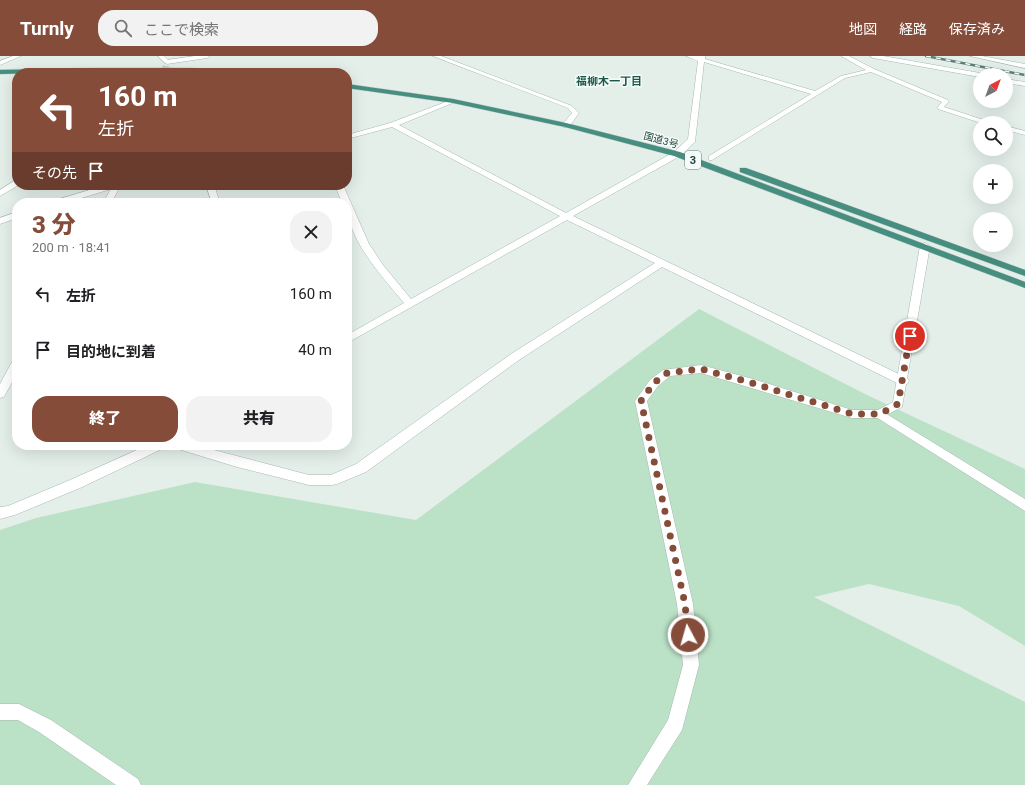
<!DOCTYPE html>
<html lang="ja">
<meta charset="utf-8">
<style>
body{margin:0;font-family:Roboto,"Noto Sans JP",sans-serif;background:#f2f2f2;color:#202124;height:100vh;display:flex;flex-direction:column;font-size:15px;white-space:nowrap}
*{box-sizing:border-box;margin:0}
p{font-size:13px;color:#757577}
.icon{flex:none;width:22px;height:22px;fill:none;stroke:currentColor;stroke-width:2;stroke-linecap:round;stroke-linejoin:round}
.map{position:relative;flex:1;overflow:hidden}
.sheet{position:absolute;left:12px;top:142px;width:340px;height:252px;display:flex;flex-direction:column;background:#fff;border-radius:16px;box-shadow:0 4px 16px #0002}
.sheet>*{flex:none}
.banner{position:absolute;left:12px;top:12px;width:340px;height:122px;border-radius:16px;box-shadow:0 4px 16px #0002;background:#844c39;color:#fff;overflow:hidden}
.needle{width:26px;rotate:41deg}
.fabs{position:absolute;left:973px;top:12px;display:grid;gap:8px}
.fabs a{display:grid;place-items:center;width:40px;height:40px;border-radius:50%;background:#fff;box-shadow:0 4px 16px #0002;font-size:20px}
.pin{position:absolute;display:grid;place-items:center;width:34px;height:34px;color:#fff;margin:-17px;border:2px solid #fff;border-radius:50%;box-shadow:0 1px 4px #0007}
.me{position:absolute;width:44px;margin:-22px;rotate:354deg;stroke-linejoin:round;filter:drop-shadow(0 0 3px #0008)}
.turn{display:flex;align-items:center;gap:14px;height:84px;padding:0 20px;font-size:18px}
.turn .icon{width:52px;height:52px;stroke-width:2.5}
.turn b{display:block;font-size:28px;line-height:34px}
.then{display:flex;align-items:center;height:38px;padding:0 20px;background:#0003;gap:8px;font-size:15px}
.round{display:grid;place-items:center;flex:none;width:42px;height:42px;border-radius:16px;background:#f2f2f2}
.head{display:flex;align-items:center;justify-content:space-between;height:68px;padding:0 20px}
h1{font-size:24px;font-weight:800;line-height:30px;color:#844c39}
.action{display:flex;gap:8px;margin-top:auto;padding:8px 20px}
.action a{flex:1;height:46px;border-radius:16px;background:#844c39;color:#fff;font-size:16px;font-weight:800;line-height:46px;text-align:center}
.action a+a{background:#f2f2f2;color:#202124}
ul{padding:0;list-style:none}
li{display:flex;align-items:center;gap:12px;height:56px;padding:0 20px}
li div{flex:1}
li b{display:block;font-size:15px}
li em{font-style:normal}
header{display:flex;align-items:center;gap:24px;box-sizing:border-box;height:56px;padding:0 20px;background:#844c39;color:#fff}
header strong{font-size:19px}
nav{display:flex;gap:22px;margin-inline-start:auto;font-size:14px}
.search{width:280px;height:36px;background:#f2f2f2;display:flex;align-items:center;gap:10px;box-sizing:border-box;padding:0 14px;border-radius:16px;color:#757577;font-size:15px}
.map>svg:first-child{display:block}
.green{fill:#bbe2c6}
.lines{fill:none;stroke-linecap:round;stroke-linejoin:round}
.tertiary-tunnel{stroke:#bdcdc7;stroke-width:7;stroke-dasharray:7 3.5;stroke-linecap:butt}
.minor-casing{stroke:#a6b8b2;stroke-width:1}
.tertiary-casing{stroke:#a6b8b2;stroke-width:1}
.trunk-casing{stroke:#c1cac8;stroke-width:1}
.minor{fill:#fff;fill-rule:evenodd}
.tertiary{fill:#fff;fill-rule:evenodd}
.trunk{fill:#468e7f;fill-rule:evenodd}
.rail-casing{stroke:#5c7e76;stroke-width:2.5}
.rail{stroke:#f5fbf8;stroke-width:1.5;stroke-dasharray:5;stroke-linecap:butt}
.route{stroke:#844c39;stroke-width:7;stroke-dasharray:0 12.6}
.labels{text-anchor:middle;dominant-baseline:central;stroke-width:3;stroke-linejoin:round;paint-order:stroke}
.far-street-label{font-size:10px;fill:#21433b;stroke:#f5fbf8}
.far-neighbourhood-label{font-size:11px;font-weight:bold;fill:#1a584a;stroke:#f5fbf8}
.shield{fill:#f5fbf8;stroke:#617a74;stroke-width:1}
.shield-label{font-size:11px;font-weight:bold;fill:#21433b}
</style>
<header>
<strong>Turnly</strong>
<div class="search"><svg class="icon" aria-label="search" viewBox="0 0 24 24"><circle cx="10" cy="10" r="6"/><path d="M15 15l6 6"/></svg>ここで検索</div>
<nav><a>地図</a><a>経路</a><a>保存済み</a></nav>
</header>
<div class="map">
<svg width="1025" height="729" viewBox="0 0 1025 729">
<rect width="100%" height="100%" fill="#e4efea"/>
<!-- green -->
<path class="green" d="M 699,253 L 867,339 L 1025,413 L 1025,590 L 959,550 L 869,528 L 814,541 L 1025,646 L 1025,729 L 0,729 L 0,474 L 36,462 L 195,426 L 416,464 Z"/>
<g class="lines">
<!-- tertiary-tunnel -->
<path class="tertiary-tunnel" d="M 165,17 L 167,6"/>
<defs>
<g id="minor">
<path d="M 195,0 L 210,0 L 207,2 L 167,8 L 164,6 L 167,4 Z"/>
<path d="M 686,0 L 705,0 L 705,3 L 815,35 L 841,20 L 866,14 L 841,0 L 849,0 L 874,13 L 948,44 L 949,45 L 944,51 L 993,67 L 981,67 L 938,53 L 937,52 L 942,46 L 871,16 L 845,22 L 712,104 L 709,104 L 709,100 L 811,38 L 704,6 L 695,86 L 680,100 L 573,160 L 907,322 L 909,325 L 907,328 L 899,328 L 662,211 L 519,304 L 366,416 L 337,428 L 332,429 L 309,429 L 237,411 L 175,392 L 173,389 L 195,389 L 309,419 L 331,419 L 356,408 L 511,298 L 655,207 L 567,164 L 347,287 L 347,279 L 404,247 C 382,220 347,184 347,147 L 342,147 L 335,129 L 343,129 L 369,188 L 383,209 L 411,243 L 560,160 L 392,71 L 347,83 L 347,79 L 390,67 L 451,44 L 455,44 L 455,46 L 399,69 L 566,157 L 674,96 L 688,83 L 698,5 Z"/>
<path d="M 870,0 L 883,0 L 980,17 L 983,19 L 980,19 L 980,21 L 873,2 Z"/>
<path d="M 970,0 L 982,0 L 1025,8 L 1025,12 Z"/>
<path d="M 1006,23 L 1025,26 L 1025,30 L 1006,27 Z"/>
<path d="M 1006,70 L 1025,75 L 1025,79 L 1006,74 Z"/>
<path d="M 106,129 L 121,129 L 111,147 L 103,147 L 111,133 L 65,147 L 52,147 L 53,145 Z"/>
<path d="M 206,129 L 214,129 L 220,147 L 212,147 Z"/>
<path d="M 17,156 L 17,162 L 0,168 L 0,162 Z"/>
<path d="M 17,303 L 17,317 L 4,341 L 0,342 L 0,328 L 13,304 Z"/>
<path d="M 880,354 L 1025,443 L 1025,455 L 876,361 L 874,358 L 876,355 Z"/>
<path d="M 148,389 L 166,389 L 164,392 L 80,432 L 15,459 L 0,463 L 0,451 L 8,450 L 70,424 Z"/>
</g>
<g id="tertiary">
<path d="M 13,0 L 21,0 L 0,9 L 0,5 Z"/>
<path d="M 158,0 L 164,0 L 170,6 L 165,7 Z"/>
<path d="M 433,0 L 441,0 L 572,50 L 579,57 L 569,71 L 563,71 L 562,69 L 572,57 L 568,52 Z"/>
<path d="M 14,125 L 17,125 L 17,129 L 19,129 L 0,140 L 0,134 Z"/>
<path d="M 925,187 L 930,190 L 902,351 L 880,362 L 852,362 L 701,317 L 670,320 L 658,330 L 647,345 L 693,548 L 699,609 L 682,674 L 647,729 L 628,729 L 668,664 L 683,609 L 677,548 L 635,345 L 650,324 L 663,314 L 701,309 L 753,323 L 852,354 L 878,354 L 893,346 L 920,190 Z"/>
<path d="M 0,648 L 19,648 L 51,664 L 138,723 L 141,729 L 116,729 L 39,676 L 18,664 L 0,664 Z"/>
</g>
<g id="trunk">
<path d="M 94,12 L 189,12 L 252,15 L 255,17 L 126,15 L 0,18 L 0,14 Z"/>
<path d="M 347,28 L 453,43 L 566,67 L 680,96 L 1025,226 L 1025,232 L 674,100 L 565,71 L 453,47 L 347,32 Z"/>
<path d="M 740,112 L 746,112 L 1025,214 L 1025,220 L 740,116 Z"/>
</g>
</defs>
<!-- minor casing -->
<use href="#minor" class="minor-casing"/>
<!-- tertiary casing -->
<use href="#tertiary" class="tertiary-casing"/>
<!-- trunk casing -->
<use href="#trunk" class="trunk-casing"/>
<!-- minor -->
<use href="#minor" class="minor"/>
<!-- tertiary -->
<use href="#tertiary" class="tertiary"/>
<!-- trunk -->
<use href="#trunk" class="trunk"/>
<defs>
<path id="rail" d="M 926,0 L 1025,19"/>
</defs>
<!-- rail casing -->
<use href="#rail" class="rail-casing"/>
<!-- rail -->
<use href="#rail" class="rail"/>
</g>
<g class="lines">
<!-- route -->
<path class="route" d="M 688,579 L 685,548 L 641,345 L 654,327 L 667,317 L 701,313 L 749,326 L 852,358 L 880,358 L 898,348 L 910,280"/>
</g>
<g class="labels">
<!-- far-street labels -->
<g class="far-street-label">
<text transform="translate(661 84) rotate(15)">国道3号</text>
</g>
<!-- far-neighbourhood labels -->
<g class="far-neighbourhood-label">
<text x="609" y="25">福柳木一丁目</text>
</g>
<!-- shield labels -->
<rect class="shield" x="685" y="95" width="16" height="18" rx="3"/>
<g class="shield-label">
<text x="693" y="104">3</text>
</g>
</g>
</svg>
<div class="fabs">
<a><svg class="needle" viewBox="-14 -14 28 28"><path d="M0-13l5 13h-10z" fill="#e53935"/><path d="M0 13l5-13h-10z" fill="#757577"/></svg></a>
<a><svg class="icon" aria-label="search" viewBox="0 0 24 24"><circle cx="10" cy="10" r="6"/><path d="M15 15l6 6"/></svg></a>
<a>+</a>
<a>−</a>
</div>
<div class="pin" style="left:910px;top:280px;background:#d93025"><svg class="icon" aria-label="arrive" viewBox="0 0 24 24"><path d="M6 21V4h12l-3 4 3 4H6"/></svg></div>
<svg class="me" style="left:688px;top:579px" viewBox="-20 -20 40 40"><circle r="17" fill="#844c39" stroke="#fff" stroke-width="3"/><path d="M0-11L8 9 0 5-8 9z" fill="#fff"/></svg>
<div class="banner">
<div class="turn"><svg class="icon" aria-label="left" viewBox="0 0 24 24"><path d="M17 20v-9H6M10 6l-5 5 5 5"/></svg><div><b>160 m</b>左折</div></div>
<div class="then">その先<svg class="icon" aria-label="arrive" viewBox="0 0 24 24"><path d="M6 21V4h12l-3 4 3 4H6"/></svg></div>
</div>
<section class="sheet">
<div class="head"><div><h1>3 分</h1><p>200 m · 18:41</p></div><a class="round"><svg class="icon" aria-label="close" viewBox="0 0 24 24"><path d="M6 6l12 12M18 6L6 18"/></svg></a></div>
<ul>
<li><svg class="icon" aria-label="left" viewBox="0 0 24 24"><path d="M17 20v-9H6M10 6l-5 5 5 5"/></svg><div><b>左折</b></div><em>160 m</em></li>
<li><svg class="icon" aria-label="arrive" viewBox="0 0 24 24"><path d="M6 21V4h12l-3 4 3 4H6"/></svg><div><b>目的地に到着</b></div><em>40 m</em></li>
</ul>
<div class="action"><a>終了</a><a>共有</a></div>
</section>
</div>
